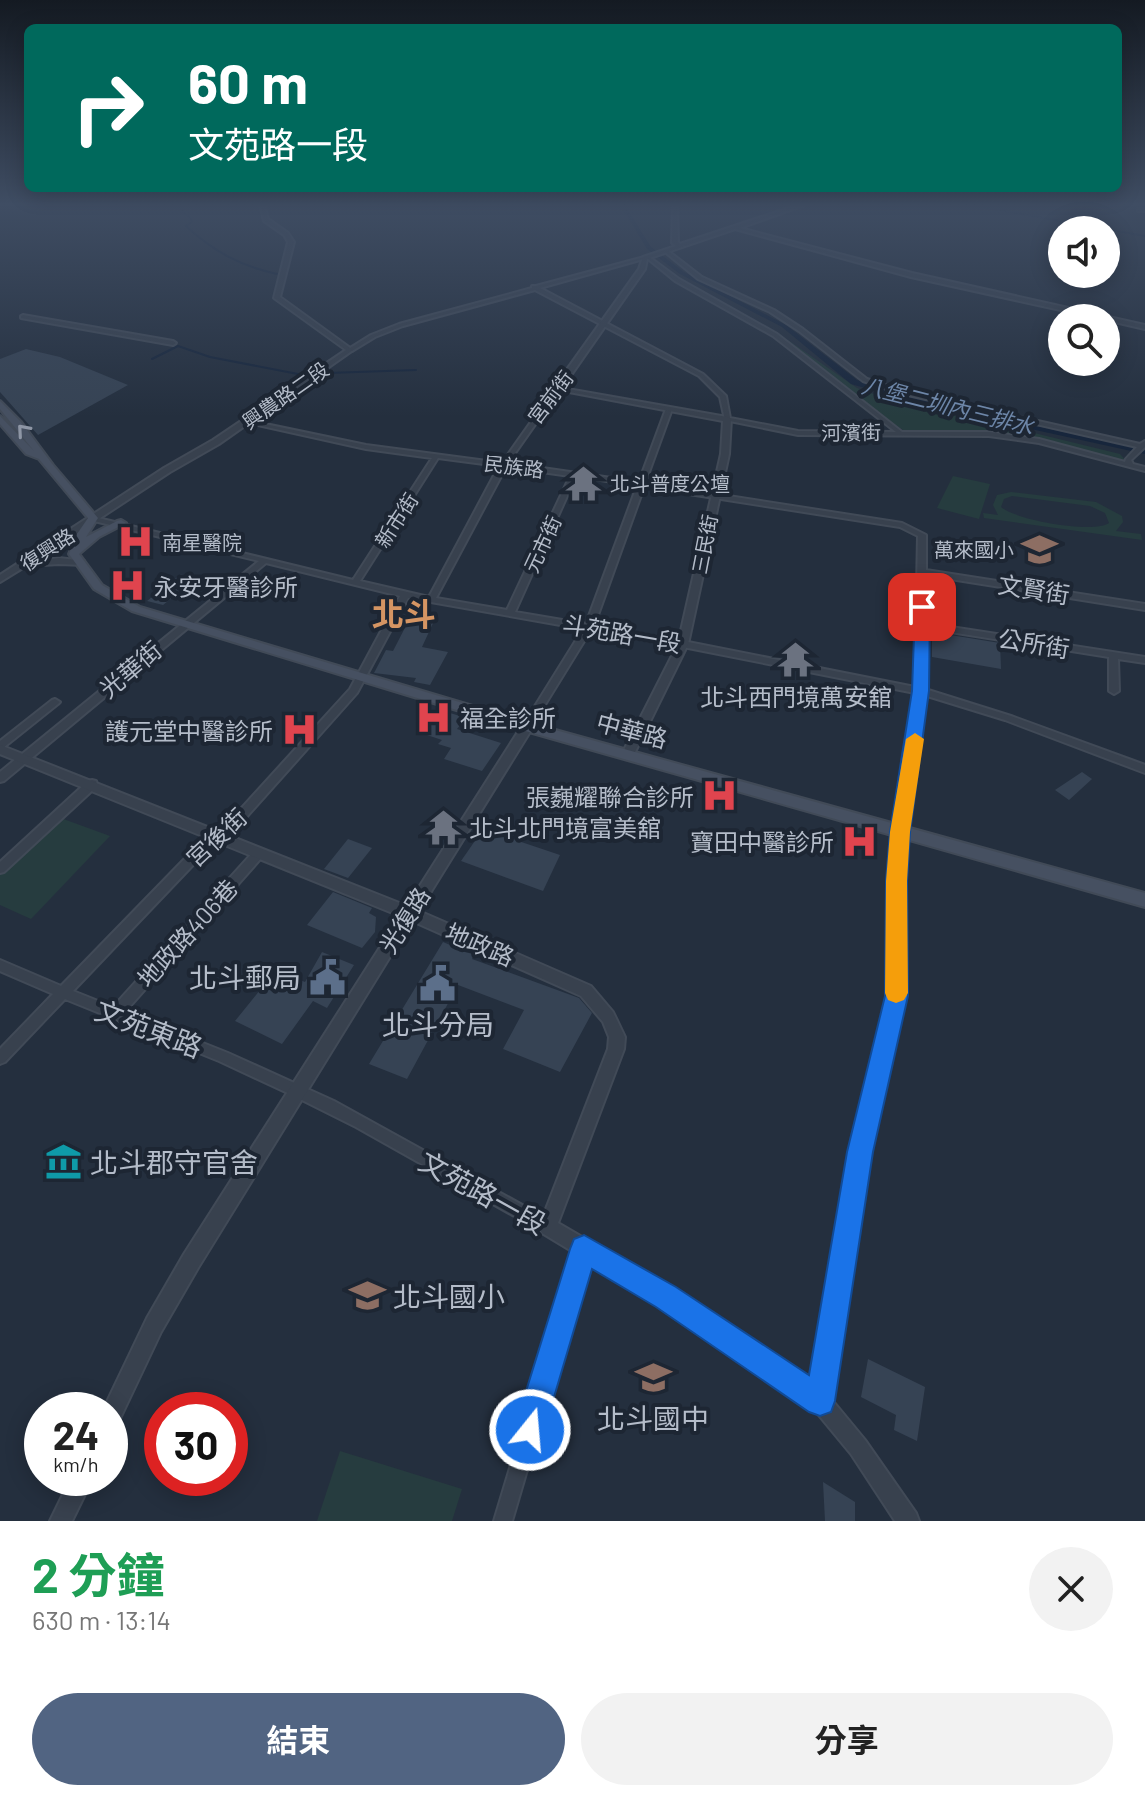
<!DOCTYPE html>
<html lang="zh-TW">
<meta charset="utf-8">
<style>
body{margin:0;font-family:Barlow,"Noto Sans TC",sans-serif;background:#f2f2f2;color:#222;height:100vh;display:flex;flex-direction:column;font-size:30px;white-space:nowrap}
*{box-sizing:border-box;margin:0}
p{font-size:26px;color:#767676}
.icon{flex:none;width:44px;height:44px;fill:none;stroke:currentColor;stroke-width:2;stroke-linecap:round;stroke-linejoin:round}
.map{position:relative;height:1521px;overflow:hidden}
.panel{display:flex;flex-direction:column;background:#fff;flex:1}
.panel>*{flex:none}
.hud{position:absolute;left:24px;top:24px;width:1098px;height:168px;border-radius:12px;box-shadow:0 4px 20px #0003;background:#00695c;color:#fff;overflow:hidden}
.fabs{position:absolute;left:1048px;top:216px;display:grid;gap:16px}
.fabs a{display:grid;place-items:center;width:72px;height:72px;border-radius:50%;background:#fff;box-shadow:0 4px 20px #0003;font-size:40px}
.speed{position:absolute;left:24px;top:1392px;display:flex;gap:16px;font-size:40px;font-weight:700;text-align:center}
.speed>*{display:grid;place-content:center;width:104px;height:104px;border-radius:50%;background:#fff;box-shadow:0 4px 20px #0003;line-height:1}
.speed small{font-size:20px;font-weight:400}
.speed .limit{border:12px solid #d22;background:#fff;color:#111}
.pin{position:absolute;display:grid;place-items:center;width:68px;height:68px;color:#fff;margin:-34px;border-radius:16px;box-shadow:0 4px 12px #0006}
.me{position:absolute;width:88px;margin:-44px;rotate:17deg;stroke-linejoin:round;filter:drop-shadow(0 0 6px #0008)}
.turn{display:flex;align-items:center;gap:28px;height:168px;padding:0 32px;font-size:36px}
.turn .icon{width:104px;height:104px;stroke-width:2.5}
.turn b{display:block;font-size:56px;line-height:68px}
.round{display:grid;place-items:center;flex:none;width:84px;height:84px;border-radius:42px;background:#f2f2f2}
.summary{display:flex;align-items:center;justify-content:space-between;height:136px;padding:0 32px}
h1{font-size:48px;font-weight:700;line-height:60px;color:#1e9e55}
.primary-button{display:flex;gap:16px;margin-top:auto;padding:16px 32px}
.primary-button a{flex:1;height:92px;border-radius:48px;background:#516482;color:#fff;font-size:32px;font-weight:700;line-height:92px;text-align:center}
.primary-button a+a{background:#f2f2f2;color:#222}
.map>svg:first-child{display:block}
.green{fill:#263c3f;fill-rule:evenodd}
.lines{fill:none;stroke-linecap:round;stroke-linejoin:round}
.stream{stroke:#17263c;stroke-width:2}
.canal{fill:#17263c;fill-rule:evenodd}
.river{fill:#17263c;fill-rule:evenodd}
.building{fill:#364354}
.minor-casing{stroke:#414a57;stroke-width:4}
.tertiary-casing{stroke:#414a57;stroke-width:4}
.secondary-casing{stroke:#414a57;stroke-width:4}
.minor{fill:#38414e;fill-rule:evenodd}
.tertiary{fill:#38414e;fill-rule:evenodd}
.secondary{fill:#465061;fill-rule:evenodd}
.oneway{stroke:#8e96a5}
.route{fill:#1a73e8;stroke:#114b97;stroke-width:2}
.slow{fill:#f59e0b}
.labels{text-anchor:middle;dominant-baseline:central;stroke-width:8;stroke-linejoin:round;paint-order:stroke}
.far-street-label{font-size:20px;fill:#b4bcc9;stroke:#1d2633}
.far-poi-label{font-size:20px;fill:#b4bcc9;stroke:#1d2633;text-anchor:start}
.far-water-label{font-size:22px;font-style:italic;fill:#6d86a8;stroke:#1d2633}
.poi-label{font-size:24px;fill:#b4bcc9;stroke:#1d2633;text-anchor:start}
.street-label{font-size:24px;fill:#b4bcc9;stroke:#1d2633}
.near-poi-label{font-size:28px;fill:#b4bcc9;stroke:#1d2633}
.near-street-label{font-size:28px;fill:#b4bcc9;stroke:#1d2633}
.district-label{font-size:32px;font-weight:bold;fill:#d59563;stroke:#1d2633}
</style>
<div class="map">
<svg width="1145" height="1521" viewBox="0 0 1145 1521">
<rect width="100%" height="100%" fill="#242f3e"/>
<!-- green -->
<g class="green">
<path d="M 784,340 L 788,340 L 857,388 L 870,393 L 1120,454 L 1127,462 L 1043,440 L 987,433 L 903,430 L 836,384 Z"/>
<path d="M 953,476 L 990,484 L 979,519 L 937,508 Z"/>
<path d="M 1011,492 L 1096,502 L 1122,516 L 1123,522 L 1116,531 L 1141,534 L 1142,540 L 984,518 L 983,513 L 998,515 L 993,505 L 997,495 ZM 1012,496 L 1090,506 L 1105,513 L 1109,523 C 1094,534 1015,520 1001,507 L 1004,499 Z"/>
<path d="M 58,817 L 110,836 L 31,919 L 0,905 L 0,873 Z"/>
<path d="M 340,1451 L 462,1489 L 452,1521 L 317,1521 Z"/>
</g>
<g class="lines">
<!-- stream -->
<g class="stream">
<path d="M 175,204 L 191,219 L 192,222 L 186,226 C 213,251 240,266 277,274"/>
<path d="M 966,204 L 1145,236"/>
<path d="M 152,359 L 178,346 L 210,357 L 298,374 L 416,370"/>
</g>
<!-- canal -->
<path class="canal" d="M 620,204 L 624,204 L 651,247 L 684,272 L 786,325 L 857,380 L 941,405 L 1145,450 L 1145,454 L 939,409 L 851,384 L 782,327 L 680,274 L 647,249 Z"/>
<!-- river -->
<path class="river" d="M 1122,204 L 1132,204 L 1145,211 L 1145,216 Z"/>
</g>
<!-- building -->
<g class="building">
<path d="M 26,349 L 60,357 L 128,385 L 38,435 L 0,392 L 0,359 Z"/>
<path d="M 181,574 L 201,580 L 191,588 L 186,587 L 163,605 L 147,601 Z"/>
<path d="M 410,618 L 434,621 L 422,647 L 448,652 L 430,685 L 414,682 L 416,678 L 374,673 L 386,650 L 393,651 Z"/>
<path d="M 932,632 L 1000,643 L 1001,669 L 932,657 Z"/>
<path d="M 447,712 L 466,718 L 457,729 L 501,743 L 482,771 L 444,759 L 451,748 L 438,744 L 442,740 L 424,734 L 440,713 Z"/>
<path d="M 1082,772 L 1092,779 L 1069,800 L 1055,790 Z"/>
<path d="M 489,831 L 560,855 L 543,891 L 461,861 L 479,835 Z"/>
<path d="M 348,839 L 372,848 L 348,878 L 324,869 Z"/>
<path d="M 333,892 L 372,908 L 369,913 L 376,917 L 375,932 L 362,948 L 307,925 Z"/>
<path d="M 443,942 L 474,955 L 472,959 L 579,998 L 592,1013 L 560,1072 L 503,1049 L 524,1010 L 458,985 L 407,1079 L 369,1064 Z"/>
<path d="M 322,952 L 354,965 L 327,1008 L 313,1001 L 282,1044 L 235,1021 L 264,985 L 272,989 L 281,972 L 305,982 Z"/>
<path d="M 868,1359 L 925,1387 L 917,1441 L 894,1430 L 896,1415 L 861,1397 Z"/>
<path d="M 823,1482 L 855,1502 L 855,1521 L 825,1521 Z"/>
</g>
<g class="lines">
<defs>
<g id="minor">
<rect x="1138" y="209" width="7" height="2"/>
<path d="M 667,250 L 702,277 L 774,310 L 803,329 L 867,379 L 901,390 L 1140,444 L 1145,441 L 1145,447 L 1131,460 L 1133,464 L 1145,467 L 1145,471 L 1039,443 L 989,436 L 798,435 L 725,420 L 720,397 L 699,376 L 535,290 L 403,326 L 375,337 L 352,351 L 347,350 L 371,335 L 399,324 L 532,288 L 532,286 L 536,286 L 648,256 L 679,279 L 777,334 L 902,432 L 989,432 L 1039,439 L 1125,462 L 1126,459 L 1137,447 L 899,393 L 863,381 L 799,331 L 770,312 L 698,279 L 665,252 ZM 647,258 L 675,281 L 773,336 L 896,432 L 798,431 L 730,418 L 726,396 L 703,374 L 540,288 Z"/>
<path d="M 23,315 L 173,341 L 176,343 L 173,345 L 21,318 L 21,316 Z"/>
<path d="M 557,387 L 560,389 L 508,463 L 639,482 L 666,409 L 669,407 L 672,409 L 645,483 L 902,523 L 926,535 L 926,570 L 1145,604 L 1145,610 L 925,575 L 925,623 L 1145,657 L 1145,663 L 1118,659 L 1119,691 L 1114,694 L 1109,691 L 1109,657 L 925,628 L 925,689 L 1011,716 L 1145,765 L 1145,773 L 1005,720 L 924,695 L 905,832 L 902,881 L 902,996 L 867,1152 L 828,1401 L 826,1407 L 820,1409 L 814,1407 L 812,1401 L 853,1152 L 890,996 L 890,881 L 895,832 L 915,693 L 683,647 L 591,630 L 530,729 L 527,730 L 522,727 L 583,629 L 408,598 L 357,693 L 226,840 L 211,846 L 73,991 L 113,1007 L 255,850 L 259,849 L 263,850 L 264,853 L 263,856 L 125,1012 L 228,1053 L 334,1101 L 553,1222 L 556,1227 L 553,1232 L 548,1235 L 356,1127 L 292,1095 L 219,1061 L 65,999 L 5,1062 L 0,1064 L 0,1049 L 53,994 L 0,971 L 0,960 L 61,986 L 203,840 L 218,834 L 350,689 L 400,596 L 266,563 L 4,781 L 0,782 L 0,772 L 259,561 L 90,520 L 90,516 L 353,580 L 432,458 L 366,449 L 248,423 L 246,422 L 246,420 L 366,445 L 502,463 L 555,388 ZM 438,458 L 499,466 L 429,597 L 360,581 ZM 506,467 L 570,476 L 507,610 L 436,598 ZM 576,476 L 637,486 L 586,624 L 515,612 ZM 644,487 L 900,527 L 918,536 L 915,687 L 683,641 L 594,626 Z"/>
<path d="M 55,699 L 60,702 L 58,704 L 3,748 L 0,749 L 0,741 L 52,700 Z"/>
<path d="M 92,780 L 96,781 L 97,784 L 96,787 L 4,872 L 0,873 L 0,862 L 88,781 Z"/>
<path d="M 584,1241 L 589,1244 L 592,1249 L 512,1521 L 494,1521 L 576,1249 L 579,1244 Z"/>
</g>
<g id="tertiary">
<path d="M 260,204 L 264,204 L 268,219 L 288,233 L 294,242 L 280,297 L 353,350 L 219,444 L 170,472 L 35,561 L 59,558 L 84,561 L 84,565 L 59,564 L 26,566 L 0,582 L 0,575 L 164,468 L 213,440 L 346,350 L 274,298 L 288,242 L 284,235 L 264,221 Z"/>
<path d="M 673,204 L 677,204 L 678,242 L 680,244 L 801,204 L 807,204 L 740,228 L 912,273 L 1145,325 L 1145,329 L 1106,320 L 1106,318 L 1097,318 L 911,277 L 735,229 L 647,259 L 645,269 L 562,388 L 727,417 L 731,419 L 729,454 L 688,644 L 634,754 L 628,758 L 622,754 L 678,644 L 721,454 L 723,421 L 553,389 L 639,269 L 643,257 L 676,246 L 672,243 Z"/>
<path d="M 527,723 L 533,727 L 419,911 L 591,986 L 613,1012 L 625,1037 L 624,1049 L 558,1223 L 673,1290 L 827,1394 L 865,1440 L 916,1513 L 919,1521 L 895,1521 L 851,1454 L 813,1408 L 659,1304 L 542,1233 L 539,1227 L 608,1049 L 609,1037 L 603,1022 L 581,996 L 412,921 L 198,1268 L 161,1332 L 117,1425 L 110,1428 L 110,1410 L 103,1410 L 147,1318 L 184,1254 L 400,916 L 0,754 L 0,745 L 407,906 L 523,724 Z"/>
<path d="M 71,1478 L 93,1478 L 72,1521 L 50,1521 Z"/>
</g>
<path id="secondary" d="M 0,401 L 21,422 L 53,465 L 98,518 L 86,537 L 117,521 L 121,520 L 126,523 L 99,537 L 79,554 L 102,585 L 140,607 L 530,723 L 1145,893 L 1145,907 L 522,730 L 132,611 L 94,589 L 69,554 L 77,534 L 88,518 L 39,459 L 26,454 L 0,424 L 0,416 L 34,451 L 0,409 Z"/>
</defs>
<!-- minor casing -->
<use href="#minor" class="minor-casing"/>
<!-- tertiary casing -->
<use href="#tertiary" class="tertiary-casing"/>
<!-- secondary casing -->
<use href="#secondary" class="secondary-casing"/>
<!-- minor -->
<use href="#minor" class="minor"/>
<!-- tertiary -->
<use href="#tertiary" class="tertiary"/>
<!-- secondary -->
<use href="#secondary" class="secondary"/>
</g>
<!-- one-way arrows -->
<defs><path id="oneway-chevron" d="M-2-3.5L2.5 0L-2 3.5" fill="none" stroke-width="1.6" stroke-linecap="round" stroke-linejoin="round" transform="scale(2)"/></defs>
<use class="oneway" href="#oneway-chevron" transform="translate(23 430) rotate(-131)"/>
<!-- sky -->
<linearGradient id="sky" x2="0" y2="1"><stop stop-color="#141a22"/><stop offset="0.49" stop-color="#3f4d63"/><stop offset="1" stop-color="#3f4d63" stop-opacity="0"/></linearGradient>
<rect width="1145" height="417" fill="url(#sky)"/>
<!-- route -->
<path class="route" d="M 922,602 L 930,607 L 929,691 L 910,832 L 907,881 L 908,996 L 873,1152 L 835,1401 L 831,1412 L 820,1416 L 809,1412 L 656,1307 L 592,1269 L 541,1441 L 530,1446 L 519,1441 L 514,1430 L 570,1249 L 574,1239 L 584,1235 L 676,1287 L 809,1375 L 847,1152 L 885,996 L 886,881 L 890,832 L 912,691 L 915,607 Z"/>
<!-- slow -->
<path class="slow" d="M 915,733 L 924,739 L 910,832 L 907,881 L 908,993 L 904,1000 L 896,1003 L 888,1000 L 885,993 L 886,881 L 890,832 L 906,739 Z"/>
<!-- icons -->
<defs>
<symbol id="temple-bare" viewBox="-9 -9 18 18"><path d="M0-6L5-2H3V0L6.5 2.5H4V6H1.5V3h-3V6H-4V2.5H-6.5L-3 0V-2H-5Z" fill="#6b7280" stroke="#1d2633" stroke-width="2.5" paint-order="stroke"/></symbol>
<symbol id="hospital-bare" viewBox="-9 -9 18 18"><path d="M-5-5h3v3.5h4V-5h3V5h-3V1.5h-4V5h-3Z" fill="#e0444e" stroke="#1d2633" stroke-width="2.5" paint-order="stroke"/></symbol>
<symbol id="school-bare" viewBox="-9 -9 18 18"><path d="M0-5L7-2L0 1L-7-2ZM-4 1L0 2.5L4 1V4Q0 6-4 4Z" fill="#8d6e63" stroke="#1d2633" stroke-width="2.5" paint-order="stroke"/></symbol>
<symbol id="civic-bare" viewBox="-9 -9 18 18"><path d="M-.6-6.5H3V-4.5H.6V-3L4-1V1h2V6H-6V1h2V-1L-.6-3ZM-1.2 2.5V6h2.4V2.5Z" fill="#5c6f8a" stroke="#1d2633" stroke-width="2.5" paint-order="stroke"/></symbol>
<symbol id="museum-bare" viewBox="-9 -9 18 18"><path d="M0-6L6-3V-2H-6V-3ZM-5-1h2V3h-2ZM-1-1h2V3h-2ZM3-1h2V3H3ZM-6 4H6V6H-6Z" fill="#0f9aa8" stroke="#1d2633" stroke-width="2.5" paint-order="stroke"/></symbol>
</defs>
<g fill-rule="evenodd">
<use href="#temple-bare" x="558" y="458" width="51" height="51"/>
<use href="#hospital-bare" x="110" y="516" width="51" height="51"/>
<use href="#school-bare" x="1014" y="524" width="51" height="51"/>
<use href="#hospital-bare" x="102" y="560" width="51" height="51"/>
<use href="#temple-bare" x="770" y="634" width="51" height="51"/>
<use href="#hospital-bare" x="408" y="692" width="51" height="51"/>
<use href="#hospital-bare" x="274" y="704" width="51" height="51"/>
<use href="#hospital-bare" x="694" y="770" width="51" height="51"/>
<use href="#temple-bare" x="418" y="802" width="51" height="51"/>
<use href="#hospital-bare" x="834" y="816" width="51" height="51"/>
<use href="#civic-bare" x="302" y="952" width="51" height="51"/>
<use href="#civic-bare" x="412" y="958" width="51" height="51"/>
<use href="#museum-bare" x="38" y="1136" width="51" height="51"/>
<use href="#school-bare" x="342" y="1270" width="51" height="51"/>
<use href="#school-bare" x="628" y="1352" width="51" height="51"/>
</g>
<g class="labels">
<!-- far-street labels -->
<g class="far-street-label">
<text transform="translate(285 395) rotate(-35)">興農路二段</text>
<text transform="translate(550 397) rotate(-53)">宮前街</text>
<text transform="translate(851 432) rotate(-1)">河濱街</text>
<text transform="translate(514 466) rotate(7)">民族路</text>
<text transform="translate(396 520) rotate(-57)">新市街</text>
<text transform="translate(542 544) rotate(-65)">元市街</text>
<text transform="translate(704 544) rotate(-79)">三民街</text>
<text transform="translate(47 549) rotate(-33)">復興路</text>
</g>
<!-- far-poi labels -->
<g class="far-poi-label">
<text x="610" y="483">北斗普度公壇</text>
<text x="162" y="542">南星醫院</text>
<text x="1014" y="549" text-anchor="end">萬來國小</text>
</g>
<!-- far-water labels -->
<g class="far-water-label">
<text transform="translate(948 405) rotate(14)">八堡二圳內三排水</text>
</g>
<!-- poi labels -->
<g class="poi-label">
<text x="154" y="586">永安牙醫診所</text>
<text x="796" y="696" text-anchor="middle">北斗西門境萬安舘</text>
<text x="460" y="717">福全診所</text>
<text x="273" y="730" text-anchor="end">護元堂中醫診所</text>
<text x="694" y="796" text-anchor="end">張巍耀聯合診所</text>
<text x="469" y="827">北斗北門境富美舘</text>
<text x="834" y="841" text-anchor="end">寶田中醫診所</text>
</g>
<!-- street labels -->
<g class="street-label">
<text transform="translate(1034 589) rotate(9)">文賢街</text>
<text transform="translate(622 633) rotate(10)">斗苑路一段</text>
<text transform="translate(1034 643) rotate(9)">公所街</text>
<text transform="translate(130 669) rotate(-40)">光華街</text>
<text transform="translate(632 730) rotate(15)">中華路</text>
<text transform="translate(216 837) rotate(-43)">宮後街</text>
<text transform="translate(404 920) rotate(-58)">光復路</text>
<text transform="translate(187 933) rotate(-48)">地政路406巷</text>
<text transform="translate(480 944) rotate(23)">地政路</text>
</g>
<!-- near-poi labels -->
<g class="near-poi-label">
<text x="301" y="977" text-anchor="end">北斗郵局</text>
<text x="438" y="1024">北斗分局</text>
<text x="90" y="1162" text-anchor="start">北斗郡守官舍</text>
<text x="393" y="1296" text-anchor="start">北斗國小</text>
<text x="653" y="1418">北斗國中</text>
</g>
<!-- near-street labels -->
<g class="near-street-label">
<text transform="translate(149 1028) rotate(21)">文苑東路</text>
<text transform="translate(483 1192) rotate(29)">文苑路一段</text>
</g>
<!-- district labels -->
<g class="district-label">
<text x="404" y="613">北斗</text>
</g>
</g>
</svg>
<div class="fabs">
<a><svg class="icon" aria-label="sound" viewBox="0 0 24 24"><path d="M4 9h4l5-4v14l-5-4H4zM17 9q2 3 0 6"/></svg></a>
<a><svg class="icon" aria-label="search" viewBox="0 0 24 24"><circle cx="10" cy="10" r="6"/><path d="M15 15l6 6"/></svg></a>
</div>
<div class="speed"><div>24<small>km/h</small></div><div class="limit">30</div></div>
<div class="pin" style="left:922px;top:607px;background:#d93025"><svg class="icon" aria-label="arrive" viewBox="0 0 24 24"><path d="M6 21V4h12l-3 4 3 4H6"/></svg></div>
<svg class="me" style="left:530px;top:1430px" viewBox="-20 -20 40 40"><circle r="17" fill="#1a73e8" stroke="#fff" stroke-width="3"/><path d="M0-11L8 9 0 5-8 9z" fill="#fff"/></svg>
<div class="hud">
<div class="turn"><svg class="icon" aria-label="right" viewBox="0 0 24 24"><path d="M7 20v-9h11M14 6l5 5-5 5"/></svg><div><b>60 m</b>文苑路一段</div></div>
</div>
</div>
<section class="panel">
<div class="summary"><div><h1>2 分鐘</h1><p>630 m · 13:14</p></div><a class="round"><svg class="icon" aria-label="close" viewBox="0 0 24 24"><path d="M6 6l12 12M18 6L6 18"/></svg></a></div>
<div class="primary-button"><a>結束</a><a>分享</a></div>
</section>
